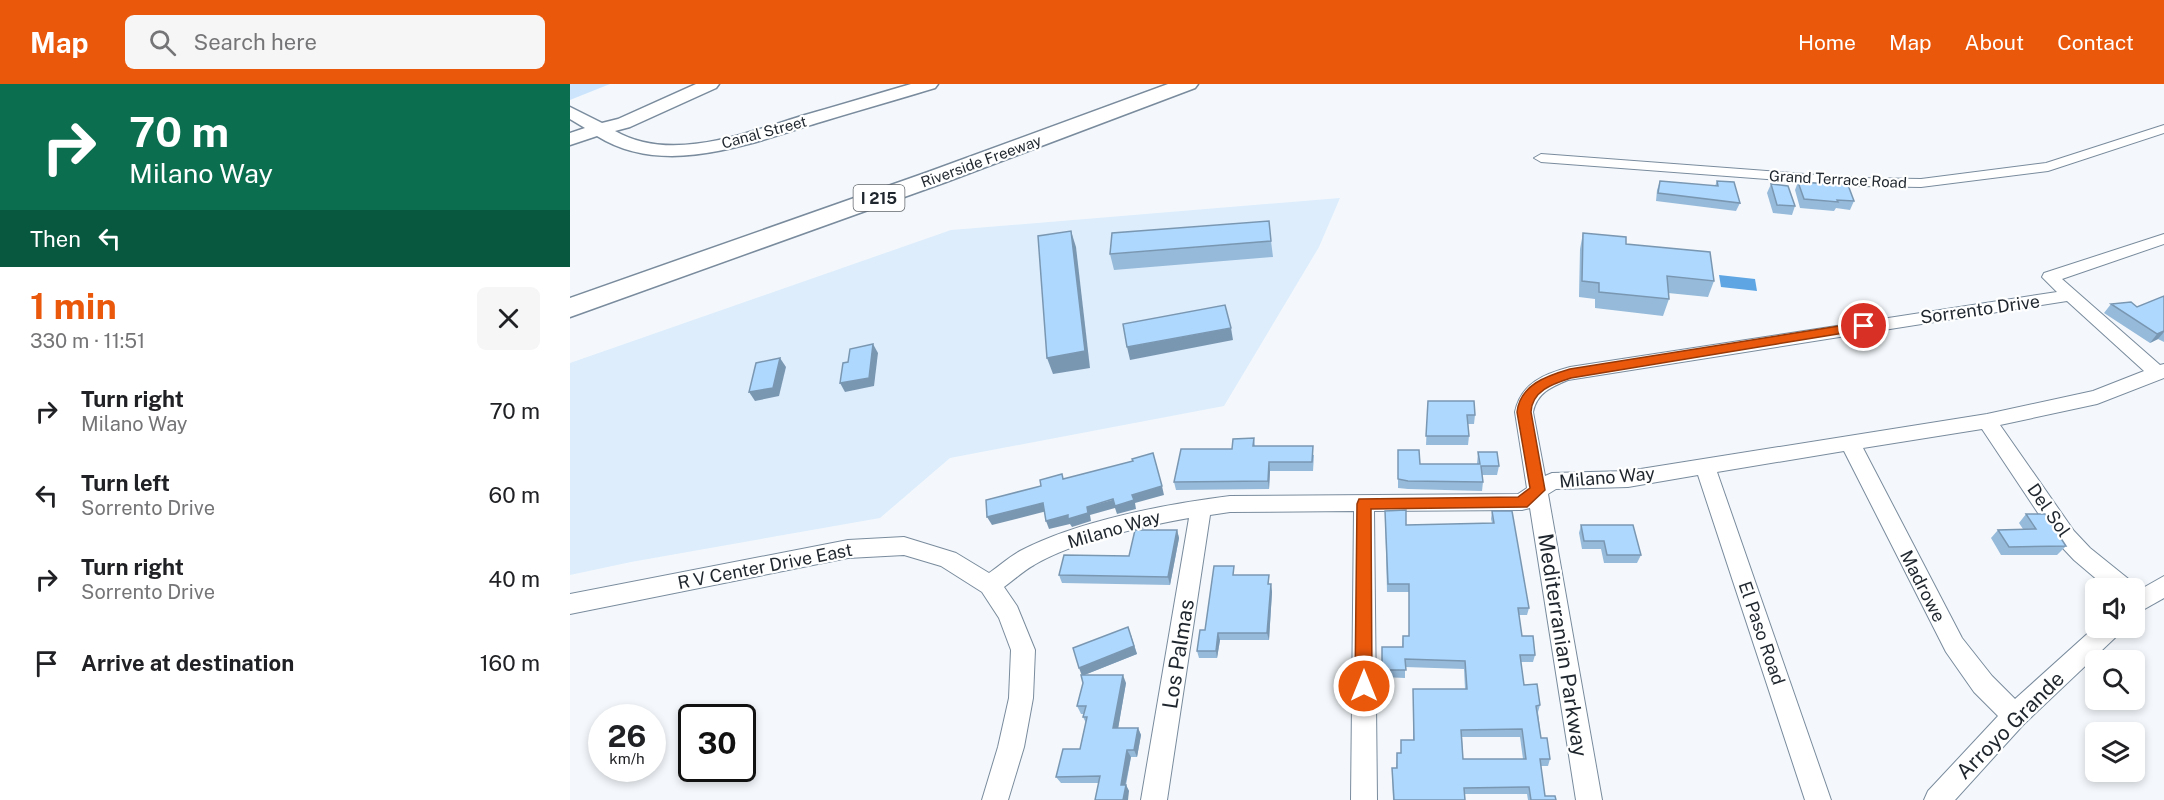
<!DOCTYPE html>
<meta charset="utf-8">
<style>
body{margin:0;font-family:"Public Sans",sans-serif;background:#f6f6f6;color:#202124;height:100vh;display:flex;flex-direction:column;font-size:22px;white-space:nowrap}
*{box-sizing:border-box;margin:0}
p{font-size:20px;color:#757577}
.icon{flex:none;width:33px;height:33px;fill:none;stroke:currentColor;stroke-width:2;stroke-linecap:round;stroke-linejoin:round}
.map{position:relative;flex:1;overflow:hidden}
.panel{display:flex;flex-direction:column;background:#fff;width:570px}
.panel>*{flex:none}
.banner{background:#0b6e4f;color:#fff;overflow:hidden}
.tools{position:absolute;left:1515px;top:494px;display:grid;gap:12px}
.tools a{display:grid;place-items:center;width:60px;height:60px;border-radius:9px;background:#fff;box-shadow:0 3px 9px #0003;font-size:30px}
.speed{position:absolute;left:18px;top:620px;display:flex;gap:12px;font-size:30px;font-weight:700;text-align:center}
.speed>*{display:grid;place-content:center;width:78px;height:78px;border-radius:50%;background:#fff;box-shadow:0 3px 9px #0003;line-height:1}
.speed small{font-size:15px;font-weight:400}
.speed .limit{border:3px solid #111;border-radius:9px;background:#fff;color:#111}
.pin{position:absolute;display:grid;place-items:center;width:51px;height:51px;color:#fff;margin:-26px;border:3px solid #fff;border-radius:50%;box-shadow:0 2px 6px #0007}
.me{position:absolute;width:66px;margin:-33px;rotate:0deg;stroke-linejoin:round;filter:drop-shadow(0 0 4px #0008)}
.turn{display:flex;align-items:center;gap:21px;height:126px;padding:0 30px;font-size:27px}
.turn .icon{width:78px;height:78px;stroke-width:2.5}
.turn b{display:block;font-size:42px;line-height:51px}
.then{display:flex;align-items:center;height:57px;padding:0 30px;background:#0003;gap:12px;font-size:22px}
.round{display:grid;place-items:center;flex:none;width:63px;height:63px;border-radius:9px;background:#f6f6f6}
.summary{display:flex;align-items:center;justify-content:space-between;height:102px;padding:0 30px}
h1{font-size:36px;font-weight:700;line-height:45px;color:#ea580c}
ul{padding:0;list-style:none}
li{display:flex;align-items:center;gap:18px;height:84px;padding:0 30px}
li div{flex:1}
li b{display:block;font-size:22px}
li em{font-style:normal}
header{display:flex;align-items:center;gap:36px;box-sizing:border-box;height:84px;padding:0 30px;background:#ea580c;color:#fff}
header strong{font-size:28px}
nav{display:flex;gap:33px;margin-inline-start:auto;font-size:21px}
.search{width:420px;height:54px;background:#f6f6f6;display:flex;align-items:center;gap:15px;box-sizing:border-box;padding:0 21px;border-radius:9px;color:#757577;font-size:22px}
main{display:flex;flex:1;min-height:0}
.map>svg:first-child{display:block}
.built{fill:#ddedfc}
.green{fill:#cde5fc}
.water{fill:#5ea5e3}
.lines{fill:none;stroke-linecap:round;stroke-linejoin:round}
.street-casing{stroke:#798b9d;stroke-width:2}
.secondary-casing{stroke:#798b9d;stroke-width:3}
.highway-casing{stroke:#798b9d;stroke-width:3}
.street{fill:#fff;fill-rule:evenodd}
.secondary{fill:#fff;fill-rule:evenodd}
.highway{fill:#fff;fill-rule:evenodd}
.wall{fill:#96bada;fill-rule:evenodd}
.shaded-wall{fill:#7a97b2}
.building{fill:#aed8fe;stroke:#7a97b2;stroke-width:1.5;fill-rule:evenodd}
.route{fill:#ea580c;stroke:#983908;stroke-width:1.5}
.labels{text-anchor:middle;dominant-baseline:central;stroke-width:4.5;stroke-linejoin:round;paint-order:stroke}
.far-street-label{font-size:15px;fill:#1f262d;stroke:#fff}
.shield{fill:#fff;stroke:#62676c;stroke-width:1.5}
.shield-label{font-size:16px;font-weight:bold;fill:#1f262d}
.street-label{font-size:18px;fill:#1f262d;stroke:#fff}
.near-street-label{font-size:21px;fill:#1f262d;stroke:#fff}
</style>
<header>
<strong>Map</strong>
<div class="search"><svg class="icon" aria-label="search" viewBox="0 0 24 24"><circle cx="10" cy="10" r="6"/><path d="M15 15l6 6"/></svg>Search here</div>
<nav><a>Home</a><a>Map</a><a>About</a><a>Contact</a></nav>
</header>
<main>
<section class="panel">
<div class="banner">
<div class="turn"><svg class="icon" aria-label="right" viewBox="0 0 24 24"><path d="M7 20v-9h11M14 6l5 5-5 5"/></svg><div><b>70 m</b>Milano Way</div></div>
<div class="then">Then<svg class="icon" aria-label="left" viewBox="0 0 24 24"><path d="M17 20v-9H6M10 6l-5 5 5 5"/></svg></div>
</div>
<div class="summary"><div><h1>1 min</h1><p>330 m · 11:51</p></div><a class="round"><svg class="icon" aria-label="close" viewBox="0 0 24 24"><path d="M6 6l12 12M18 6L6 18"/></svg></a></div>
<ul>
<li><svg class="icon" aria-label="right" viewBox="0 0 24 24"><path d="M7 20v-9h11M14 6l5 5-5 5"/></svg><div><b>Turn right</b><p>Milano Way</p></div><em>70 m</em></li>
<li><svg class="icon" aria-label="left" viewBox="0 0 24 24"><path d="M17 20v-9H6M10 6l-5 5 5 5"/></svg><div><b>Turn left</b><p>Sorrento Drive</p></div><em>60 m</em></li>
<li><svg class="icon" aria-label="right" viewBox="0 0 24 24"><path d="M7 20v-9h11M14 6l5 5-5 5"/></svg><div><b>Turn right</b><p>Sorrento Drive</p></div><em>40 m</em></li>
<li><svg class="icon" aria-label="arrive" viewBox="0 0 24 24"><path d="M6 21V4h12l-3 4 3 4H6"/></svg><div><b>Arrive at destination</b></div><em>160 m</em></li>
</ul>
</section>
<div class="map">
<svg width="1594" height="716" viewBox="0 0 1594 716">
<rect width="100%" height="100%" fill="#f4f8fc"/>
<!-- built -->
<path class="built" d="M 770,114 L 749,163 L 654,322 L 380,374 L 310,434 L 61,478 L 0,491 L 0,279 L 381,146 Z"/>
<!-- green -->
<path class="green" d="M 0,0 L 40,0 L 0,16 Z"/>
<!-- water -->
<path class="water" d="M 1149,191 L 1185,195 L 1187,207 L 1151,203 Z"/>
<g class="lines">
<defs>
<g id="street">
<path d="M 1594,41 L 1594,49 L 1478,87 L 1351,103 L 1288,102 L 971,78 L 964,74 L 971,70 L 1288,94 L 1351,95 L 1476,79 Z"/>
<path d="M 1594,150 L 1594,160 L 1492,195 L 1590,281 L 1594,280 L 1594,294 L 1527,320 L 1430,341 L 1504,447 L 1520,464 L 1561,497 L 1564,504 L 1537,504 L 1504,476 L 1488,459 L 1412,345 L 1293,364 L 1392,554 L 1422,592 L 1445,615 L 1526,542 L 1553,543 L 1549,550 L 1454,640 L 1385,716 L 1354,716 L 1358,707 L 1428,632 L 1404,608 L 1376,568 L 1274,367 L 1147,388 L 1261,716 L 1235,716 L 1128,391 L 1058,403 L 986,405 L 978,410 L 1032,716 L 1006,716 L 960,424 L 952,426 L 804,427 L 807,716 L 781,716 L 784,427 L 660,428 L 640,431 L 597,716 L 571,716 L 619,434 C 575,442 502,458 464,481 C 453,487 444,496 434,503 L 447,522 L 465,566 L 463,614 L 454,663 L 438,716 L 412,716 L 428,663 L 439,614 L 441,566 L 429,534 L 412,508 L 371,482 L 334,471 L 278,474 L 0,530 L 0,510 L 278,456 L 334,453 L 386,469 L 419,489 C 429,482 439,473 450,467 C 507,437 596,420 660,412 L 948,410 L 957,404 L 945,328 C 951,299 974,290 1000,283 L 1487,208 L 1472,193 L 1474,189 ZM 1497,217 L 1574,287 L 1523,307 L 1417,330 L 1058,387 L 982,389 L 975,392 L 963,328 C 967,309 981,303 998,296 Z"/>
<path d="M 1594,492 L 1594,514 L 1564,531 L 1564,509 Z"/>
</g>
<path id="secondary" d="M 126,0 L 149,0 L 146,4 L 60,43 L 45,47 C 102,80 178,48 235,31 C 271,21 306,10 341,0 L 368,0 L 365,4 C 326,16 286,27 247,39 C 179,60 94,94 27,52 L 0,61 L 0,49 L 15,44 L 0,35 L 0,23 L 32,39 L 48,35 Z"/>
<path id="highway" d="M 598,0 L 628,0 L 625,4 L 376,98 L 0,233 L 0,214 L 358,88 Z"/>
</defs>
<!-- street casing -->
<use href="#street" class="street-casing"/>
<!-- secondary casing -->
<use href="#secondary" class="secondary-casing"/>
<!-- highway casing -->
<use href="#highway" class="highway-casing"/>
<!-- street -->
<use href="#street" class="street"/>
<!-- secondary -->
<use href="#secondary" class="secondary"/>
<!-- highway -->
<use href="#highway" class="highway"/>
</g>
<!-- wall -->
<g class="wall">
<path d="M 1090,97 L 1145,102 L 1147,97 L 1170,119 L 1166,127 L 1086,117 L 1087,106 Z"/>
<path d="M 1228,98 L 1284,117 L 1280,126 L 1266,124 L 1264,127 L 1230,124 L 1225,106 Z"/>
<path d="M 1201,100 L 1225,122 L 1222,131 L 1203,129 L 1197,109 Z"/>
<path d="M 1013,149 L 1056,160 L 1144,197 L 1138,213 L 1098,209 L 1099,215 L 1093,232 L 1025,224 L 1025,215 L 1009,213 L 1010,165 Z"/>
<path d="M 701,157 L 703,173 L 544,186 L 540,170 Z"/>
<path d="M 1594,212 L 1594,258 L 1588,255 L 1580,259 L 1534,229 L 1541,220 L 1567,223 Z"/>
<path d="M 858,317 L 905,331 L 904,340 L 898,340 L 899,352 L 898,361 L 856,361 Z"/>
<path d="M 684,354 L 685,362 L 744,371 L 743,387 L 700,387 L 699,405 L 606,406 L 604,398 L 662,365 Z"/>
<path d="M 828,366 L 850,380 L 907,380 L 908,368 L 929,382 L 927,391 L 912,391 L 913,398 L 912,407 L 838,405 L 828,404 Z"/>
<path d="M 815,427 L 836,441 L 922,439 L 921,435 L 922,427 L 959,524 L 957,531 L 949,531 L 952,552 L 965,571 L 963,578 L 951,578 L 954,601 L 970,621 L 968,628 L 971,654 L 980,675 L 978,682 L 971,682 L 975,712 L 986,716 L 958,716 L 957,710 L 895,710 L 895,716 L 823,716 L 822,684 L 826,684 L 827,669 L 831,669 L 831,656 L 843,656 L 843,605 L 895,605 L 894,585 L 835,583 L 835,594 L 812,593 L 812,563 L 832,563 L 833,552 L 839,552 L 839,508 L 817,508 ZM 892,653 L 950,653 L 953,675 L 893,675 Z"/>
<path d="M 1456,430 L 1496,462 L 1487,471 L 1431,471 L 1421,454 L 1428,446 L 1453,445 L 1449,439 Z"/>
<path d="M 1011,441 L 1071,471 L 1067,479 L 1034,479 L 1031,465 L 1012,465 L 1009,449 Z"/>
<path d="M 607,446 L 609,454 L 600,501 L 492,499 L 489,491 L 559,472 Z"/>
<path d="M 665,491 L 700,500 L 702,508 L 699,556 L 650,556 L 647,574 L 629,574 L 627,567 L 635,546 Z"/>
<path d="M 561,551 L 567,570 L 514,591 L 556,599 L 548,644 L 568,644 L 571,651 L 567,673 L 561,673 L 556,701 L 559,707 L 528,699 L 491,699 L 486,693 L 510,665 L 516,639 L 513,633 L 514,630 L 511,630 L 507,622 L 513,599 L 512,591 Z"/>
</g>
<!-- shaded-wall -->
<g class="shaded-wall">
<path d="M 501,147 L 506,163 L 520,284 L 483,290 L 477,274 Z"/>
<path d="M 661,244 L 663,256 L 560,276 L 557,263 Z"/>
<path d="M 1594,247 L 1594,248 L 1588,255 L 1580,259 L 1587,250 Z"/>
<path d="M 303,260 L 308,269 L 304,302 L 275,308 L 270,299 Z"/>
<path d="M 210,274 L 216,283 L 209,312 L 185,317 L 179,308 Z"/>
<path d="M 699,378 L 700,387 L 699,405 L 698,397 Z"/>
<path d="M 592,402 L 594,411 L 565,419 L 566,425 L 547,430 L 545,424 L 520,431 L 521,437 L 502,443 L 500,440 L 479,445 L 476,437 L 517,423 Z"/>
<path d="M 473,419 L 477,427 L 422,441 L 417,433 Z"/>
<path d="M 607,446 L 609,454 L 600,501 L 598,493 Z"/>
<path d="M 701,500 L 702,508 L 699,556 L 697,549 Z"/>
<path d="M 558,543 L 567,570 L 512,592 L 509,584 Z"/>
<path d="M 648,549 L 650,556 L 647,574 L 646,567 Z"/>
<path d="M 553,591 L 556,599 L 547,651 L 543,644 Z"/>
<path d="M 568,644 L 571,651 L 567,673 L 564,666 Z"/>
<path d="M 557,666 L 561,673 L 554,707 L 551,701 Z"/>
<path d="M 556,701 L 559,707 L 558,716 L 553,716 Z"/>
</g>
<!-- building -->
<g class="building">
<path d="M 1090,97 L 1148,102 L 1147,97 L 1164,98 L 1170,119 L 1088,109 Z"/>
<path d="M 1228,98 L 1278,101 L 1284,117 L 1267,116 L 1268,118 L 1234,115 Z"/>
<path d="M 1201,100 L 1218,102 L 1225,122 L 1207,121 Z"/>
<path d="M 699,137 L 701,157 L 540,170 L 542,149 Z"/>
<path d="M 501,147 L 515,267 L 477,274 L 468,152 Z"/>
<path d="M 1013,149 L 1056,153 L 1056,160 L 1140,168 L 1144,197 L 1097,192 L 1099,215 L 1029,208 L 1029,199 L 1012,197 Z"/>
<path d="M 1594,212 L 1594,247 L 1587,250 L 1541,220 L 1561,218 L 1567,223 Z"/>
<path d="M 655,221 L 661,244 L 557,263 L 553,240 Z"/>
<path d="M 303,260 L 299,294 L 270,299 L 273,279 L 278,278 L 280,265 Z"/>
<path d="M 210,274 L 203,304 L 179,308 L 186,279 Z"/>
<path d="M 858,317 L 904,317 L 905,331 L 897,331 L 899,352 L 856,352 Z"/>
<path d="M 684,354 L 683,362 L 743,362 L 742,378 L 699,378 L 698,397 L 604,398 L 611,365 L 662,365 L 663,355 Z"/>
<path d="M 828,366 L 849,366 L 850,380 L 910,380 L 908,368 L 927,368 L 929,382 L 911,382 L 913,398 L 838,397 L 828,395 Z"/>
<path d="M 583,369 L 592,402 L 562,411 L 564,416 L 545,422 L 543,415 L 517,423 L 518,429 L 498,435 L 498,431 L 476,437 L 473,419 L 417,433 L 416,416 L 471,402 L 470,396 L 492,390 L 493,395 L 563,377 L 562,375 Z"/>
<path d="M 836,426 L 836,441 L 924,439 L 922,427 L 942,427 L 959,524 L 948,524 L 952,552 L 963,552 L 965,571 L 950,571 L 954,601 L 967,600 L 970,621 L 966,622 L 971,654 L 977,654 L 980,675 L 970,675 L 975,712 L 985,712 L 986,716 L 961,716 L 959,703 L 894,704 L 895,716 L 824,716 L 822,684 L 827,684 L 827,669 L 831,669 L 831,656 L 844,656 L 843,605 L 897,605 L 895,577 L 835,575 L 836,586 L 812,586 L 812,563 L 833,563 L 833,552 L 839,552 L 839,500 L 818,500 L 815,427 ZM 952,645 L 956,675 L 893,675 L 891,646 Z"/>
<path d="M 1456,430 L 1475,430 L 1496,462 L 1439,463 L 1428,446 L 1466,445 Z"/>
<path d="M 1011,441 L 1063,441 L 1071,471 L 1037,471 L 1034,457 L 1014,457 Z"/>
<path d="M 565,446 L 607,446 L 598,493 L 489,491 L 494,471 L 559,472 Z"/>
<path d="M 644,482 L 664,482 L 663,491 L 699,491 L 698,500 L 701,500 L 697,549 L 648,549 L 646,567 L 627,567 L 630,546 L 635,546 Z"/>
<path d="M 558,543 L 564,562 L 509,584 L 503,564 Z"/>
<path d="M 511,591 L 553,591 L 543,644 L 568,644 L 564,666 L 557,666 L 551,701 L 556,701 L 553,716 L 525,716 L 530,692 L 486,693 L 493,665 L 510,665 L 517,633 L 513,633 L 516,622 L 507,622 L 513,599 Z"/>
</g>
<!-- route -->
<path class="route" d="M 1294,238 L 1298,239 L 1298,245 L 1001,294 C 982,300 962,307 961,328 L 975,406 L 957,423 L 801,425 L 802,602 L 800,608 L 794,610 L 788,608 L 785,602 L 787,420 L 789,415 L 948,413 L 960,404 L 947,328 C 950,301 976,292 1000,285 Z"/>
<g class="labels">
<!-- far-street labels -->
<g class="far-street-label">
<text transform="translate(194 48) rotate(-15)">Canal Street</text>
<text transform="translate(411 77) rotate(-20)">Riverside Freeway</text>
<text transform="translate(1268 95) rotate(3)">Grand Terrace Road</text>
</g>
<!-- shield labels -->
<rect class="shield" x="283.5" y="101" width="51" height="26" rx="4.5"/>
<g class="shield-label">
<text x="309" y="114">I 215</text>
</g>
<!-- street labels -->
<g class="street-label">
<text transform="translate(1410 225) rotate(-8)">Sorrento Drive</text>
<text transform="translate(1037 393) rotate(-5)">Milano Way</text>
<text transform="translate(1479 426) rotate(55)">Del Sol</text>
<text transform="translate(544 445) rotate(-16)">Milano Way</text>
<text transform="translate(195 482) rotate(-11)">R V Center Drive East</text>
<text transform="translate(1353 502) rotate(63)">Madrowe</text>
<text transform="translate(1192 549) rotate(71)">El Paso Road</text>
</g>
<!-- near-street labels -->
<g class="near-street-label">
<text transform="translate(993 561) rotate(81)">Mediterranian Parkway</text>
<text transform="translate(608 570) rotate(-81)">Los Palmas</text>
<text transform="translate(1440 641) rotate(-45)">Arroyo Grande</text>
</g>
</g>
</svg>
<div class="tools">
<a><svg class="icon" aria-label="sound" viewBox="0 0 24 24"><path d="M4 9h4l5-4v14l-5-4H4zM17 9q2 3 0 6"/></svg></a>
<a><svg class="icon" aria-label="search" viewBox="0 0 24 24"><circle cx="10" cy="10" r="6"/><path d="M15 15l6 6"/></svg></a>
<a><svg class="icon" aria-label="layers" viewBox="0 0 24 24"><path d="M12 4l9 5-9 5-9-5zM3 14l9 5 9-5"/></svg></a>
</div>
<div class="speed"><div>26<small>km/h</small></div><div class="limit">30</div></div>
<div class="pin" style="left:1294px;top:242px;background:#d93025"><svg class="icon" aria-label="arrive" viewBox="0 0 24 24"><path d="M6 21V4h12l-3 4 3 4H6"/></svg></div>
<svg class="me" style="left:794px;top:602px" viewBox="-20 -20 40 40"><circle r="17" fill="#ea580c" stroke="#fff" stroke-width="3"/><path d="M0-11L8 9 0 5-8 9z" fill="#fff"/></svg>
</div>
</main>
